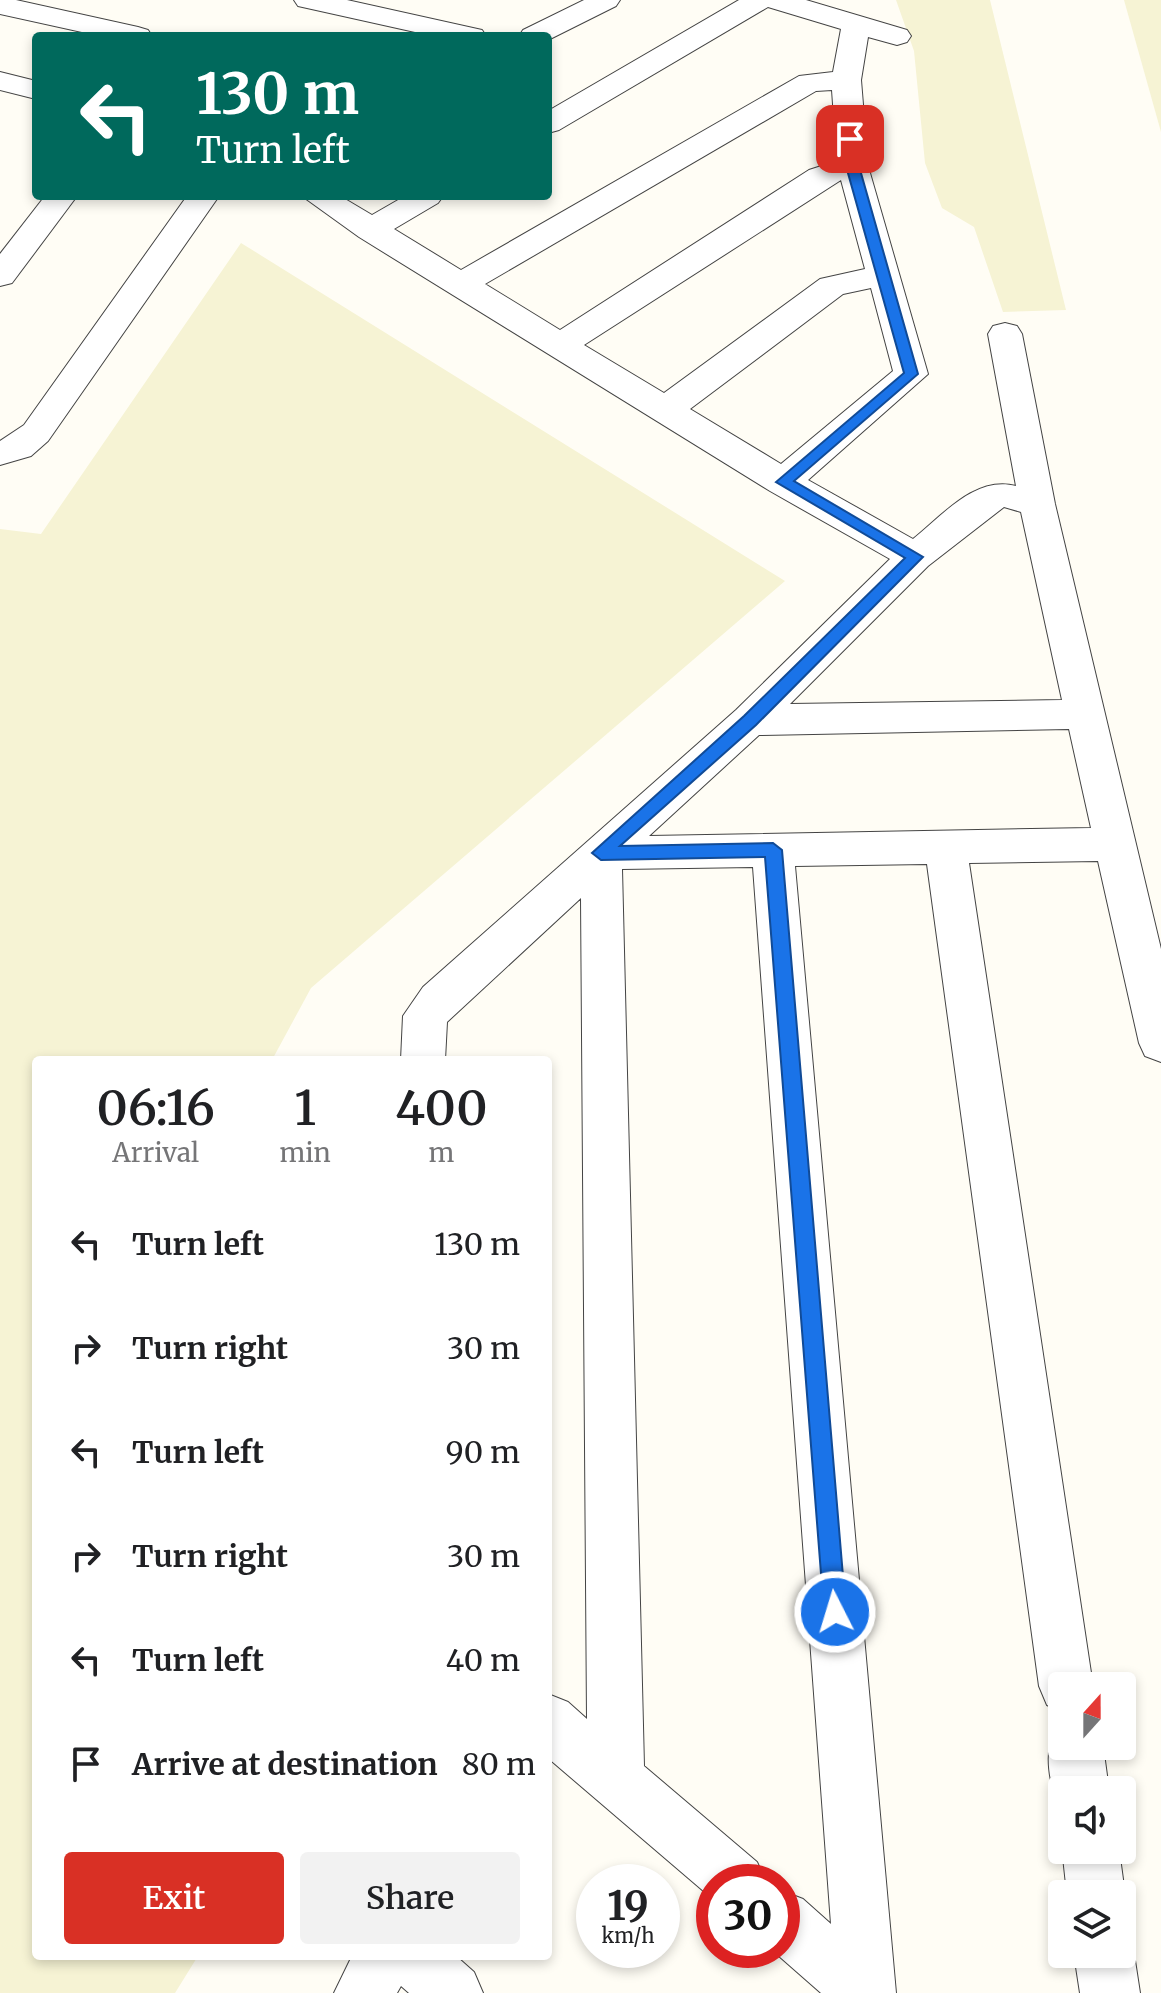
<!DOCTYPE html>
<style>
body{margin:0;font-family:Merriweather,serif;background:#f2f2f2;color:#202124;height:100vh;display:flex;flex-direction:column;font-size:30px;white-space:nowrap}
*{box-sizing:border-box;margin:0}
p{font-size:26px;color:#757577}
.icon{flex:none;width:44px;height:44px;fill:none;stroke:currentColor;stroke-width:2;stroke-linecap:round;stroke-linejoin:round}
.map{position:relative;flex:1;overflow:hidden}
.sheet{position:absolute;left:32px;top:1056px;width:520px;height:904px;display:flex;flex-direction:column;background:#fff;border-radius:8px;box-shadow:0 4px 12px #0003}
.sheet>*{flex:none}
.guide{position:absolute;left:32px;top:32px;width:520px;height:168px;border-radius:8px;box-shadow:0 4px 12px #0003;background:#00695c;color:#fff;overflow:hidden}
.needle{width:52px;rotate:21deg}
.controls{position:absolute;left:1048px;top:1672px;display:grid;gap:16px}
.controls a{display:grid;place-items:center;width:88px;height:88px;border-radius:8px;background:#fff;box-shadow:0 4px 12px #0003;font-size:40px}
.speed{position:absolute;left:576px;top:1864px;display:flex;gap:16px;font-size:40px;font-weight:700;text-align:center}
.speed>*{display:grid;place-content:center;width:104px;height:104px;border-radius:50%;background:#fff;box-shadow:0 4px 12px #0003;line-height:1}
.speed small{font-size:20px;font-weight:400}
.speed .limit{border:12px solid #d22;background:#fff;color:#111}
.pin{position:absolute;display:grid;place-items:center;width:68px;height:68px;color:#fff;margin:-34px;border-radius:16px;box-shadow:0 4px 12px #0006}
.me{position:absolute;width:88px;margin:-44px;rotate:355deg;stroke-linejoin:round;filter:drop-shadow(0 0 6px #0008)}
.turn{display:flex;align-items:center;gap:28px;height:168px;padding:0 32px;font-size:36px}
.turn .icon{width:104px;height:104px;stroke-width:2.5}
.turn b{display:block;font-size:56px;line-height:68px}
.eta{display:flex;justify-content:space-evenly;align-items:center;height:136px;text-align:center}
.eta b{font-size:48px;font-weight:600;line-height:56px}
.primary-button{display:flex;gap:16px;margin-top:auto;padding:16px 32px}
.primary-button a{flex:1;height:92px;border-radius:8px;background:#d93025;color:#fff;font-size:32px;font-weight:600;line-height:92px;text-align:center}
.primary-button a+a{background:#f2f2f2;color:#202124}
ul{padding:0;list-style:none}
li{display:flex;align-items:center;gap:24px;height:104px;padding:0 32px}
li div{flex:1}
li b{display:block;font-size:30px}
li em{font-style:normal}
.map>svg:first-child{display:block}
.farmland{fill:#f6f3d4}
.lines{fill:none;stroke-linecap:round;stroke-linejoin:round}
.minor-casing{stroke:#444;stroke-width:2}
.minor{fill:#fff;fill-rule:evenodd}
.route{fill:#1a73e8;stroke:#114b97;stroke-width:2}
</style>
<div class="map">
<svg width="1161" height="1993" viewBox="0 0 1161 1993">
<rect width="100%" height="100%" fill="#fffdf5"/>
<!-- farmland -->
<g class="farmland">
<path d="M 896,0 L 990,0 L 1066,310 L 1003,312 L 974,227 L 942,208 L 925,163 L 914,51 Z"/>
<path d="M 1124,0 L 1161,0 L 1161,132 Z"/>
<path d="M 241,243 L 785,581 L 311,988 L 272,1060 L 36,1060 L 36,1956 L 198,1956 L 175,1993 L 0,1993 L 0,529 L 41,534 Z"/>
</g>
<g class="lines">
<defs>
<g id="minor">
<path d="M 0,0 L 16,0 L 138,27 L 148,30 L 152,36 L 100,36 L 0,14 Z"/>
<path d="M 294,0 L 347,0 L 482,30 L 486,36 L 433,36 L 298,6 Z"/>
<path d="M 584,0 L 620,0 L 616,6 L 548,40 L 548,36 L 519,36 L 523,30 Z"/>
<path d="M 739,0 L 806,0 L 907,30 L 911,36 L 907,42 L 897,45 L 868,37 L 861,80 L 868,166 L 928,374 L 808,480 L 913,539 C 942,516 975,475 1016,486 L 988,334 L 993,326 L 1005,323 L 1017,326 L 1022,334 L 1055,504 L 1161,949 L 1161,1062 L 1145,1056 L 1139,1043 L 1098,861 L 969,863 L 1093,1686 L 1062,1686 L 1062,1712 L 1047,1705 L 1039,1686 L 927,864 L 795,866 L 896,1993 L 821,1993 L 772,1950 L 782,1950 L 782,1891 L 803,1899 L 831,1924 L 753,867 L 622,869 L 644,1766 L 757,1862 L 766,1882 L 714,1882 L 714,1900 L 548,1758 L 548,1694 L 568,1702 L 587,1719 L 581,898 L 447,1022 L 445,1060 L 401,1060 L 403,1016 L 423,987 L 736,710 L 890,559 L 770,491 L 359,237 L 302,196 L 340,196 L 372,215 L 405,196 L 443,196 L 438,203 L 394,229 L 461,270 L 799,76 L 833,72 L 841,29 L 768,7 L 559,130 L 548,133 L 548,111 ZM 832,90 L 837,161 L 809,170 L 560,330 L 485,284 L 816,91 ZM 841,180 L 865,269 L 820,279 L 664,393 L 584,345 ZM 871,288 L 893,371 L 781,464 L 690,409 L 843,294 ZM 1004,507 L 1021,512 L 1062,700 L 790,704 L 928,566 ZM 1069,729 L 1091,828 L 649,836 L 759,735 Z"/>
<path d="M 0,72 L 36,81 L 36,99 L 0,90 Z"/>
<path d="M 45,196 L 77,196 L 12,283 L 0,286 L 0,254 Z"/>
<path d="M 187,196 L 219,196 L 48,441 L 31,456 L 0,465 L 0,441 L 24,425 Z"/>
<path d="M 1062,1724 L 1062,1746 L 1103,1746 L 1109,1790 L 1062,1790 L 1062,1810 C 1048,1785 1044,1753 1055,1726 Z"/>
<path d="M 1062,1848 L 1119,1850 L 1125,1894 L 1122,1901 L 1122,1894 L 1067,1894 Z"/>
<path d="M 1122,1932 L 1134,1954 L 1140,1993 L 1080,1993 L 1074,1954 L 1122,1954 Z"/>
<path d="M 352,1956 L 456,1956 L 474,1972 L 483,1993 L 409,1993 L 401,1986 L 397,1993 L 334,1993 Z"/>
</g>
</defs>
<!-- minor casing -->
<use href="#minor" class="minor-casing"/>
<!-- minor -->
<use href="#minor" class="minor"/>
</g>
<!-- route -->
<path class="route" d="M 850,135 L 856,139 L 859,166 L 918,374 L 794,481 L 923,557 L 756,725 L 620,846 L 773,843 L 782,850 L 846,1612 L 843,1620 L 835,1623 L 828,1620 L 824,1612 L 765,857 L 601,860 L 592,853 L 744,716 L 905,558 L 776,482 L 904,373 L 846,166 L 843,139 Z"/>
</svg>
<div class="controls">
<a><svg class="needle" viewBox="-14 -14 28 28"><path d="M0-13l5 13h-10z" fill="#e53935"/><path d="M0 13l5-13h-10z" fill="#757577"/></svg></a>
<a><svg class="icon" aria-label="sound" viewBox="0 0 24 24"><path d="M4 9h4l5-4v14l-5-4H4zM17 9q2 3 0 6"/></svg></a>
<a><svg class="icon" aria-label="layers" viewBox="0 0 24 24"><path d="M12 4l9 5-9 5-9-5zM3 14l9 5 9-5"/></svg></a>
</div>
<div class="speed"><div>19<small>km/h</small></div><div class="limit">30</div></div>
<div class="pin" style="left:850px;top:139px;background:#d93025"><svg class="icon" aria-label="arrive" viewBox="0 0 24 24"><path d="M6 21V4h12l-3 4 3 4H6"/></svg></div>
<svg class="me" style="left:835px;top:1612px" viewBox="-20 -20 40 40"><circle r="17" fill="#1a73e8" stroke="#fff" stroke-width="3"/><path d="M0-11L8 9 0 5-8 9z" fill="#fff"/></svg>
<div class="guide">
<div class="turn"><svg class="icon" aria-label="left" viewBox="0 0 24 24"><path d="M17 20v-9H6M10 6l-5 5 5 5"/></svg><div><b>130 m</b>Turn left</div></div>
</div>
<section class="sheet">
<div class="eta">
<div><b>06:16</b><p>Arrival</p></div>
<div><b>1</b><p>min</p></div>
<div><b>400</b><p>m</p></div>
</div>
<ul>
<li><svg class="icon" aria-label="left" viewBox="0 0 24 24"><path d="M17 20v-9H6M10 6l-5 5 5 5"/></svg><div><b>Turn left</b></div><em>130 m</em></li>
<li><svg class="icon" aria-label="right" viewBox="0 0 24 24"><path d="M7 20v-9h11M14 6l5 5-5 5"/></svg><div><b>Turn right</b></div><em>30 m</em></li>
<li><svg class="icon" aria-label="left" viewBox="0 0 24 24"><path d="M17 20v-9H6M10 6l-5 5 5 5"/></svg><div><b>Turn left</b></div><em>90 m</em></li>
<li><svg class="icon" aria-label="right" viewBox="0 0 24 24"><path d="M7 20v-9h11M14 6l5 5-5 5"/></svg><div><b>Turn right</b></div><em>30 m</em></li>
<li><svg class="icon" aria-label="left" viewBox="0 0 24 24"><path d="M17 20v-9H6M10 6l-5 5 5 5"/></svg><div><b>Turn left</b></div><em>40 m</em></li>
<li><svg class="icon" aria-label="arrive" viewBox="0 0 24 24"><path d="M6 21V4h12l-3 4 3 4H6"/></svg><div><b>Arrive at destination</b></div><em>80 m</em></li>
</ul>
<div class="primary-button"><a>Exit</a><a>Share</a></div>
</section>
</div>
